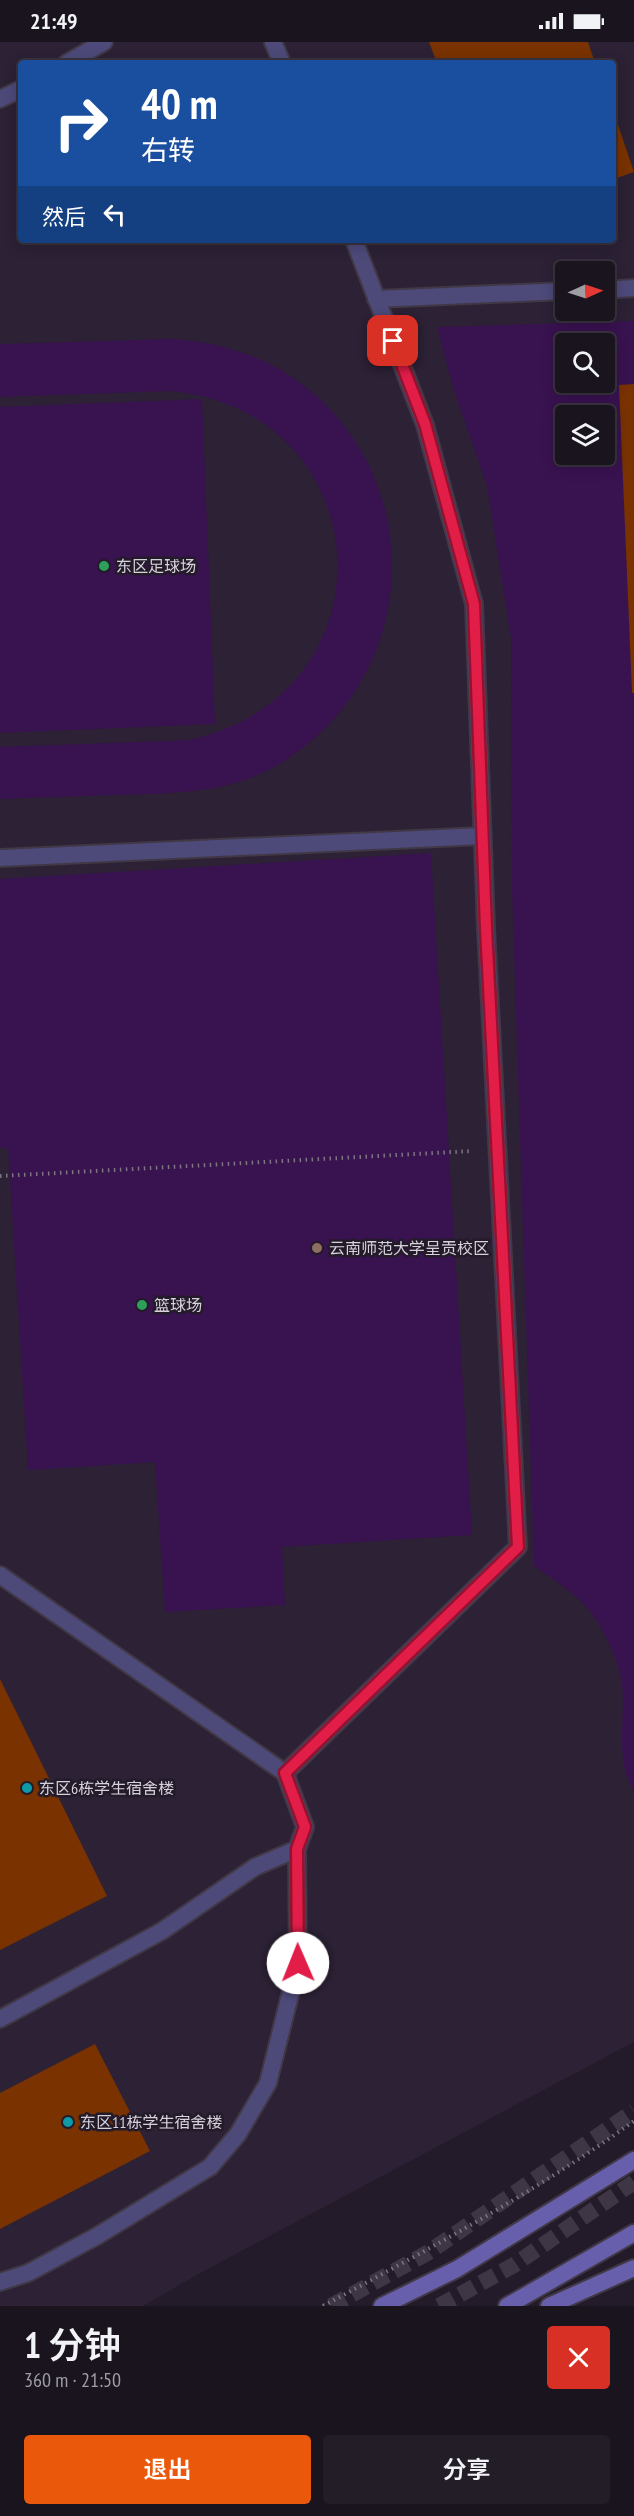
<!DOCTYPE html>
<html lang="zh">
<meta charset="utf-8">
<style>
body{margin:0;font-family:"PT Sans Narrow","Noto Sans SC",sans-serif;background:#231d28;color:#f1f3f6;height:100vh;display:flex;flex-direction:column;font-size:22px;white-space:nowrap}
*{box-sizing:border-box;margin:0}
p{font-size:20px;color:#9f9ea4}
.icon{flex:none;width:33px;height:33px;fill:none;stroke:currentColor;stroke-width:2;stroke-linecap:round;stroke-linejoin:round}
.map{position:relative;height:2264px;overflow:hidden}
.panel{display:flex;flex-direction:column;background:#1a141f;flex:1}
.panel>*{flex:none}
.guide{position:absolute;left:18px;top:18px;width:598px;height:183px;border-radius:6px;box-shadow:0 3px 15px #0003,0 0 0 2px #38333d;background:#1a4fa0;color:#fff;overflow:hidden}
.needle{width:39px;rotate:87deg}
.controls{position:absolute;left:555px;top:219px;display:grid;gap:12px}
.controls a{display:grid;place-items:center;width:60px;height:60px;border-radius:6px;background:#1a141f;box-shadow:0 3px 15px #0003,0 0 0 2px #38333d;font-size:30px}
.pin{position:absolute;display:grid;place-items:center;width:51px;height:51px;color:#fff;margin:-26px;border-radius:12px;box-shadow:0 3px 9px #0006}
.me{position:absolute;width:66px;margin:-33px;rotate:359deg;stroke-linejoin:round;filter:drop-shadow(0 0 4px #0008)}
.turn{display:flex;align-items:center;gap:21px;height:126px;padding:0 24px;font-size:27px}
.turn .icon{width:78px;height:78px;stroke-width:2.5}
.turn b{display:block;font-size:42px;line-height:51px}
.then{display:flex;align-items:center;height:57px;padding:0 24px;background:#0003;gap:12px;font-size:22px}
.round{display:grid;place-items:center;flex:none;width:63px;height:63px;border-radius:6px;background:#231d28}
.head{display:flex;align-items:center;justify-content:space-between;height:102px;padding:0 24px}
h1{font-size:36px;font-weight:600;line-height:45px}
.cta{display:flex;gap:12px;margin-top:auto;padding:12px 24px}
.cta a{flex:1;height:69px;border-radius:6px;background:#ea580c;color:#fff;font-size:24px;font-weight:600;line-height:69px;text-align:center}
.cta a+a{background:#231d28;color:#f1f3f6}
.status{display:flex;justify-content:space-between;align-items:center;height:42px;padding:0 30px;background:#1a141f;direction:ltr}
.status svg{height:16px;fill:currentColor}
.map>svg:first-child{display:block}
.built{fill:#2c2135;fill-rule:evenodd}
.green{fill:#391250;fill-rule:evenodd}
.building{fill:#793200}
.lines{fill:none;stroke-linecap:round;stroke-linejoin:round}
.primary-tunnel{stroke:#3e3644;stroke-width:16;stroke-dasharray:16 8;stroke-linecap:butt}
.minor-casing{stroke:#403845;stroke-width:20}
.secondary-casing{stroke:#403845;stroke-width:20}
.path{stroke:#7d7682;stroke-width:4;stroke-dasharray:1.5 4.5;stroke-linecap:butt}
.minor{stroke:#4d4979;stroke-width:16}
.secondary{stroke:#675fac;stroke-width:16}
.route-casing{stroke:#92132f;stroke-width:15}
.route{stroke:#e11d48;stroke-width:10}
.leisure-dot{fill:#2e9e5b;stroke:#231b29;stroke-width:2}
.education-dot{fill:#8d6e63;stroke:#231b29;stroke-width:2}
.culture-dot{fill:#0f9aa8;stroke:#231b29;stroke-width:2}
.labels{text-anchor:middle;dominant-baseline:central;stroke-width:5;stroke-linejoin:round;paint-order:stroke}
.poi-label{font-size:16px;fill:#d7d1db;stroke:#231b29;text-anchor:start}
</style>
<div class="status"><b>21:49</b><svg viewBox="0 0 49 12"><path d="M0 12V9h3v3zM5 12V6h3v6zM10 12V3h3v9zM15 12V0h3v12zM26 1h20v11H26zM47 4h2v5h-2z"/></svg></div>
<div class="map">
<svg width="634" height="2264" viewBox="0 0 634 2264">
<rect width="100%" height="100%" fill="#231b29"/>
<!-- built -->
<path class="built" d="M 0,0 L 634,0 L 634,2000 L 202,2230 L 143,2264 L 0,2264 ZM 21,21 L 614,21 L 614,198 L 21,198 ZM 566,230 L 604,230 L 604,268 L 566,268 ZM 566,302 L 604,302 L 604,340 L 566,340 ZM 566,374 L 604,374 L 604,412 L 566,412 Z"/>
<!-- green -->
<g class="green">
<path d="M 634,279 L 634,1749 C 614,1716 626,1678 622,1641 C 620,1621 602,1582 588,1567 C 574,1550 552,1537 534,1524 L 512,847 L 511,596 L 487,444 L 453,345 L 437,285 ZM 566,302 L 604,302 L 604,340 L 566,340 ZM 566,374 L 604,374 L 604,412 L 566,412 Z"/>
<path d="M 173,297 C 219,300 266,314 303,343 C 430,441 419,634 284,719 C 233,752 176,751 118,753 C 78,754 39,756 0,757 L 0,705 L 190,698 C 398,651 381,370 171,349 L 0,355 L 0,302 Z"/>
<path d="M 202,357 L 215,682 L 0,691 L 0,365 Z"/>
<path d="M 431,811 L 472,1493 L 282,1505 L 285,1563 L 165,1570 L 155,1420 L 28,1428 L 8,1106 L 0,1106 L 0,837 Z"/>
</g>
<!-- building -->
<g class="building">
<path d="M 429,0 L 588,0 L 595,21 L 437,21 Z"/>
<path d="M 614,71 L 634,130 L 614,137 Z"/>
<path d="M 634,342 L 634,651 L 632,651 L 619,343 Z"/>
<path d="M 0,1637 L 107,1854 L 0,1908 Z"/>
<path d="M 95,2002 L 150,2109 L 0,2187 L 0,2051 Z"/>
</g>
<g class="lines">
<!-- primary-tunnel -->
<g class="primary-tunnel">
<path d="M 331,2264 L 429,2210 L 634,2069"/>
<path d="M 439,2264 L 514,2223 L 634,2140"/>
</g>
<defs>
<g id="minor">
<path d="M 273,0 L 282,21"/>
<path d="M 67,21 L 104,0"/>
<path d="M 0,57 L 21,47"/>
<path d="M 604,248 L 634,246"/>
<path d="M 376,257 L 566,249"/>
<path d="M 0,816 L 482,794"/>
<path d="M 0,1533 L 285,1731 L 518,1505 L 486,886 L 474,562 L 425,383 L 354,198"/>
<path d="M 0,1977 L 162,1889 L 255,1825 L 297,1807 L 305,1785 L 285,1731"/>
<path d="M 0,2240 L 28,2231 L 97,2194 L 210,2125 L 238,2092 L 268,2041 L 298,1921 L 297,1807"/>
</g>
<g id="secondary">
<path d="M 382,2264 L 457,2227 L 634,2118"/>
<path d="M 507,2264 L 634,2191"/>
<path d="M 549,2264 L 634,2226"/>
</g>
</defs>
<!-- minor casing -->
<use href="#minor" class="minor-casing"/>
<!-- secondary casing -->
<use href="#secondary" class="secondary-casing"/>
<!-- path -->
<g class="path">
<path d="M 0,1134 L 472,1109"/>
<path d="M 323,2264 C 429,2207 536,2150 634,2079"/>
</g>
<!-- minor -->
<use href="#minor" class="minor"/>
<!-- secondary -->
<use href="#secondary" class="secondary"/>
</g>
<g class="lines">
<defs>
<path id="route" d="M 298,1921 L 297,1807 L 305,1785 L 285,1731 L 518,1505 L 486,886 L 474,562 L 425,382 L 393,299"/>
</defs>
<!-- route casing -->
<use href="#route" class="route-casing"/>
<!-- route -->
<use href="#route" class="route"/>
</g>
<!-- markers -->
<g class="leisure-dot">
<circle cx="104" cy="524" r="6"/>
<circle cx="142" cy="1263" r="6"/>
</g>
<circle class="education-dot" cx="317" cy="1206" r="6"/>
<g class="culture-dot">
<circle cx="27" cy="1746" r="6"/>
<circle cx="68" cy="2080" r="6"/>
</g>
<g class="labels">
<!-- poi labels -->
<g class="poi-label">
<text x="116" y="524">东区足球场</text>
<text x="329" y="1206">云南师范大学呈贡校区</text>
<text x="154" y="1263">篮球场</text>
<text x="39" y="1746">东区6栋学生宿舍楼</text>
<text x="80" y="2080">东区11栋学生宿舍楼</text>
</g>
</g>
</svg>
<div class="controls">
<a><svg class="needle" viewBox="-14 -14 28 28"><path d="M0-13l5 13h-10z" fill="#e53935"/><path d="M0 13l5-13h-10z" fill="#9f9ea4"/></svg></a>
<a><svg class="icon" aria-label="search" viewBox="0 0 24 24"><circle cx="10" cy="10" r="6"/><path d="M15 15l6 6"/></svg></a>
<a><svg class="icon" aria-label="layers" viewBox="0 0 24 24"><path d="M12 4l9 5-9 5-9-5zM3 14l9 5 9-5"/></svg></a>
</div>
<div class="pin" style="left:393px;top:299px;background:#d93025"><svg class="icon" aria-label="arrive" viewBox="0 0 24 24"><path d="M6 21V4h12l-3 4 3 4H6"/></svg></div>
<svg class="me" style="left:298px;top:1921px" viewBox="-20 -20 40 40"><circle r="19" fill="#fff"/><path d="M0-13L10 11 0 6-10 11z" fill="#e11d48"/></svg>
<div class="guide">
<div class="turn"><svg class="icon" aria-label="right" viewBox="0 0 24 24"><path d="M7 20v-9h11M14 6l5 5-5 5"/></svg><div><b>40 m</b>右转</div></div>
<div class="then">然后<svg class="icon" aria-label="left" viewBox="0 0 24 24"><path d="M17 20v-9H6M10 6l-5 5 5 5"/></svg></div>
</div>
</div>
<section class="panel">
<div class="head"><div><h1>1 分钟</h1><p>360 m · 21:50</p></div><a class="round" style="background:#d93025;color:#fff"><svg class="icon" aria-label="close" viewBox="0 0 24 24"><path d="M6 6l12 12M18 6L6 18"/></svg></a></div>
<div class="cta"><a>退出</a><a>分享</a></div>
</section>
